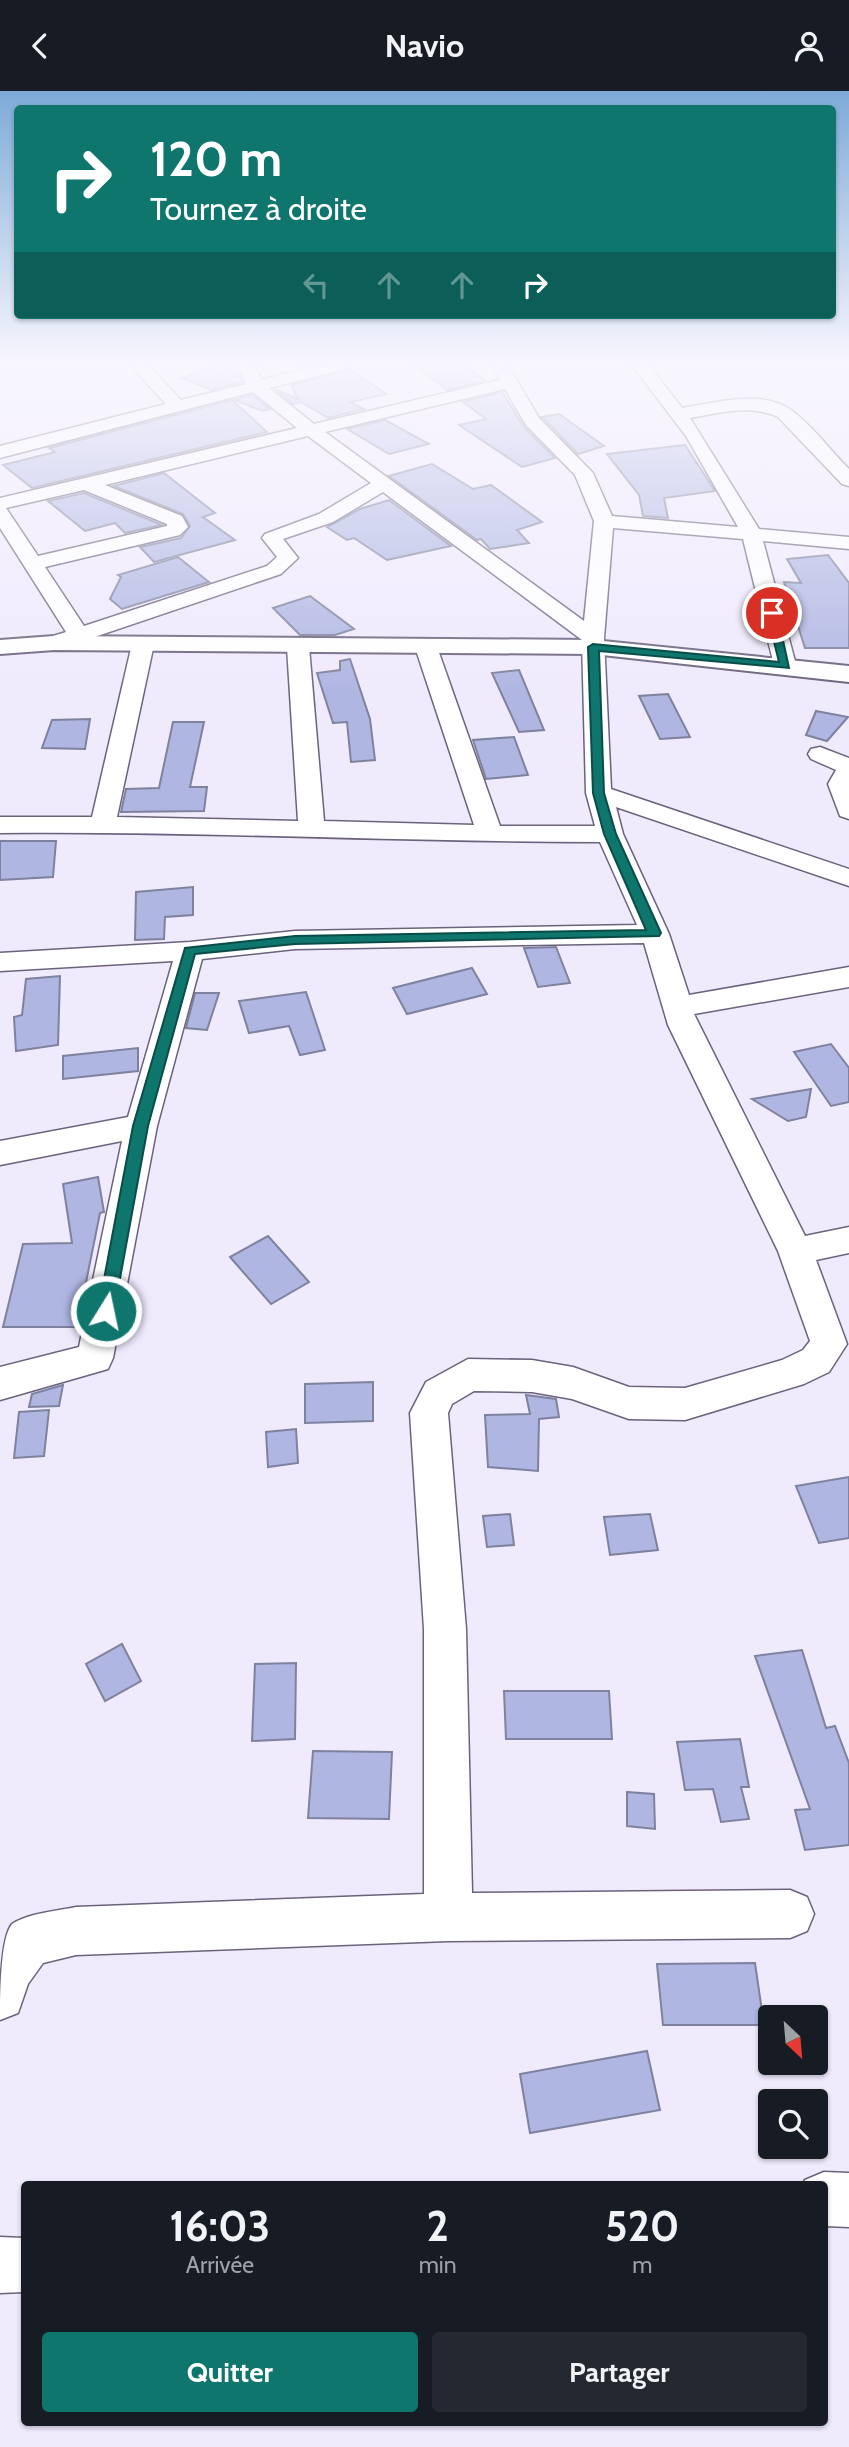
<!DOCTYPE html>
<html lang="fr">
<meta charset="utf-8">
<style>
body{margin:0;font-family:Cabin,sans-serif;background:#242831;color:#f1f3f6;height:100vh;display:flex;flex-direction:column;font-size:26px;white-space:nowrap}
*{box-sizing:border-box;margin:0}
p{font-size:23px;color:#9ea1a6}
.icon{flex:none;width:38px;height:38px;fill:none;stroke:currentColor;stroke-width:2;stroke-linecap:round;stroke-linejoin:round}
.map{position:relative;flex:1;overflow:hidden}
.side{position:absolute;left:21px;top:2090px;width:807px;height:245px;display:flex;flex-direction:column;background:#171b24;border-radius:7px;box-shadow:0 2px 5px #0004}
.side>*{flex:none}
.hud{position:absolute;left:14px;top:14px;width:822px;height:214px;border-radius:7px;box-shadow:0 2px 5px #0004;background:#0f766e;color:#fff;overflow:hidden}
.needle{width:46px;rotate:154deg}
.controls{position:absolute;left:758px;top:1914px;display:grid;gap:14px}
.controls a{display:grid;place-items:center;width:70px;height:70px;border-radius:7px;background:#171b24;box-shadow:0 2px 5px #0004;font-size:35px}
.pin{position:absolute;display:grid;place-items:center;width:60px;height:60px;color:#fff;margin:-30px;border:4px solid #fff;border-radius:50%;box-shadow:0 2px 7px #0007}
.me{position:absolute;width:77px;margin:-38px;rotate:10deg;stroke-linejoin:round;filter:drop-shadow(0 0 5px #0008)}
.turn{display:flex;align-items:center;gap:24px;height:147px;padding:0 21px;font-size:32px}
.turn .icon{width:91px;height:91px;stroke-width:2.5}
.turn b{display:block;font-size:49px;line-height:60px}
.lanes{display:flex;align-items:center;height:66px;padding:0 21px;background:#0003;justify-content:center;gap:35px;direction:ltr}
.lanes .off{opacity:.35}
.eta{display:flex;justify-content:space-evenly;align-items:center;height:119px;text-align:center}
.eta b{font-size:42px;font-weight:700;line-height:49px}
.button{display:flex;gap:14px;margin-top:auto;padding:14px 21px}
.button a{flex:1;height:80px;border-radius:7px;background:#0f766e;color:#fff;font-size:28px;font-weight:700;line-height:80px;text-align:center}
.button a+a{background:#242831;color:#f1f3f6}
header{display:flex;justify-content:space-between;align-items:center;height:91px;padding:0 21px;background:#171b24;font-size:32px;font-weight:700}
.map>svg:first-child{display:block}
.building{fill:#afb6e2;stroke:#7e829e;stroke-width:2}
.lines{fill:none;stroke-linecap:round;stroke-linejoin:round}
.street-casing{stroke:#6b627c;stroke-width:3}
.secondary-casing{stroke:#6b627c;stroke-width:4}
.street{fill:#fff;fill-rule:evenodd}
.secondary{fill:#fff;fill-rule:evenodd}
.route{fill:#0f766e;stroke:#0a4d48;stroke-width:2}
</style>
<header><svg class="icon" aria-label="back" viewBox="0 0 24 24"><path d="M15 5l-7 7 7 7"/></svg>Navio<svg class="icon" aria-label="person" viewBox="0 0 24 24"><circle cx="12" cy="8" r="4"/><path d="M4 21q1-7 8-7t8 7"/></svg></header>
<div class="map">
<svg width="849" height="2356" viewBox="0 0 849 2356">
<rect width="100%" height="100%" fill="#f0eafd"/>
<!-- building -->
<g class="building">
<path d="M 414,273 L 463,273 L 486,290 L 447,299 Z"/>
<path d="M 217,274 L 239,283 L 242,291 L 211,299 L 182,287 Z"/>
<path d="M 351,279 L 386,303 L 350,311 L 364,318 L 328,327 L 301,311 L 293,313 L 275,298 L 298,308 L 291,294 Z"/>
<path d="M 502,301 L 524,336 L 555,367 L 522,376 L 459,334 L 486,328 L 463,311 Z"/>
<path d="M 252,304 L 270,318 L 262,320 L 235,309 Z"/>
<path d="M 232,309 L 267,341 L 32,397 L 3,374 L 55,361 L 49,357 Z"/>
<path d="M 559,323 L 604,355 L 578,363 L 542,326 Z"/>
<path d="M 385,329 L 429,353 L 389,363 L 347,338 Z"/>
<path d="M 685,354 L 715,400 L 664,407 L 668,427 L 643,425 L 639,404 L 607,363 Z"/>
<path d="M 432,373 L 473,398 L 491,394 L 542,431 L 517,439 L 529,452 L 490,458 L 481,448 L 477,449 L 389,385 Z"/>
<path d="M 164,382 L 215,422 L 203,426 L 235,449 L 154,471 L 140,456 L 181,447 L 190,435 L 183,423 L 114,395 Z"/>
<path d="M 84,402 L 162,434 L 125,442 L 115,432 L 85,440 L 48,410 Z"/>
<path d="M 389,409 L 451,455 L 387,469 L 354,447 L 347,449 L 327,436 L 360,418 Z"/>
<path d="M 828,464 L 849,492 L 849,557 L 805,557 L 784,491 L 801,492 L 787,468 Z"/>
<path d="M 178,466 L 209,491 L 122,518 L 110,508 L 121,486 L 118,484 Z"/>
<path d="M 310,505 L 354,538 L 335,544 L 300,544 L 273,517 Z"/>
<path d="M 350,568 L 370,628 L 375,669 L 351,671 L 347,631 L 333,632 L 317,582 L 340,579 L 340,570 Z"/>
<path d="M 519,579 L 544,639 L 519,641 L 492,582 Z"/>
<path d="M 668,603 L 690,646 L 660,648 L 639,605 Z"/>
<path d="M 816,620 L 848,626 L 827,650 L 806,644 Z"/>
<path d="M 90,628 L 85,658 L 42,657 L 52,629 Z"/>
<path d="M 173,631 L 204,631 L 190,696 L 207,696 L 204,720 L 121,721 L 126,698 L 159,697 Z"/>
<path d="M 514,646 L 528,684 L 486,688 L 473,649 Z"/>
<path d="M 0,750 L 56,750 L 53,786 L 0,789 Z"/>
<path d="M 193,796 L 193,824 L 165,826 L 164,848 L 135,849 L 136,801 Z"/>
<path d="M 556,856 L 570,892 L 538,896 L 524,857 Z"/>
<path d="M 472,877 L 487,903 L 407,923 L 393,897 Z"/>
<path d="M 60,885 L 58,954 L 16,960 L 14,926 L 22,924 L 26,888 Z"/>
<path d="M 306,901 L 325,959 L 300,964 L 289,935 L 249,942 L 239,910 Z"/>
<path d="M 195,902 L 219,902 L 207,939 L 186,937 Z"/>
<path d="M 831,953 L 849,977 L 849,1011 L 831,1015 L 794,961 Z"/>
<path d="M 138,957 L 138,980 L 63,988 L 63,965 Z"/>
<path d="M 811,998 L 806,1026 L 788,1030 L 752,1008 Z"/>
<path d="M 98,1086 L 104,1121 L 100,1122 L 77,1236 L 3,1236 L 23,1153 L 72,1152 L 63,1093 Z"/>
<path d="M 268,1145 L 309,1191 L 271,1213 L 230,1166 Z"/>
<path d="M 373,1291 L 373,1330 L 305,1332 L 305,1293 Z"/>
<path d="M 63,1294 L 59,1315 L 29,1316 L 32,1303 Z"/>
<path d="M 526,1304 L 556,1308 L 559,1326 L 539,1328 L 538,1380 L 488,1376 L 485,1324 L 530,1323 Z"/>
<path d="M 49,1319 L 44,1365 L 14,1367 L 19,1321 Z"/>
<path d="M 296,1338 L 298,1372 L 268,1376 L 266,1341 Z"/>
<path d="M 849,1386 L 849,1447 L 819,1452 L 796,1395 Z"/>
<path d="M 510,1423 L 514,1454 L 487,1456 L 483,1425 Z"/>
<path d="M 650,1423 L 658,1459 L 610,1464 L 604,1426 Z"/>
<path d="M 122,1553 L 141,1590 L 105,1610 L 86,1573 Z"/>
<path d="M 802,1559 L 826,1637 L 835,1635 L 849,1672 L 849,1754 L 805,1759 L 795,1719 L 810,1718 L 755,1565 Z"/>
<path d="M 296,1572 L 295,1648 L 252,1650 L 255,1573 Z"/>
<path d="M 504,1600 L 609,1600 L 612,1648 L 506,1648 Z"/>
<path d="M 740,1648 L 749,1696 L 741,1696 L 749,1728 L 721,1731 L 713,1698 L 685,1699 L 677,1651 Z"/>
<path d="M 313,1660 L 392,1661 L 389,1728 L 308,1727 Z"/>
<path d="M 627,1701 L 654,1703 L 655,1738 L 627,1735 Z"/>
<path d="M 755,1872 L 764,1934 L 663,1934 L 657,1873 Z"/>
<path d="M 647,1960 L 660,2019 L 530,2042 L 520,1983 Z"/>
</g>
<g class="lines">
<defs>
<g id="street">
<path d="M 129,273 L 147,273 L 181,309 L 246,293 L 238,273 L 254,273 L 262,289 L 322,273 L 351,273 L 349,277 L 269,297 L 314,333 L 500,289 L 491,273 L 507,273 L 539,327 L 593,382 L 612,425 L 738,436 L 686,345 L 631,273 L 648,273 L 682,317 C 714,312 762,298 791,319 C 812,334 830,359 849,378 L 849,395 L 842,393 L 778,326 C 750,313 719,322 690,327 L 759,438 L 849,446 L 849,458 L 763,450 L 796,574 L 793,579 L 777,579 L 774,574 L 743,448 L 613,437 L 604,547 L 611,698 L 849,778 L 849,795 L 616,716 L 623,743 L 669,843 L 689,904 L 849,876 L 849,896 L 694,923 L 805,1145 L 849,1136 L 849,1162 L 816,1169 L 847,1253 L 829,1281 L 804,1293 L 685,1329 L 629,1328 L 572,1308 L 532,1301 L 474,1300 L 452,1313 L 448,1322 L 466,1538 L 472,1802 L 790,1799 L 807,1806 L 814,1823 L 807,1840 L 790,1847 L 448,1850 L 76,1864 L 43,1872 L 28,1893 L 18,1922 L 0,1929 C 0,1906 0,1847 12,1833 C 29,1822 57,1820 76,1816 L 424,1803 L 424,1538 L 410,1322 L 426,1291 L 468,1268 L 532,1269 L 573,1276 L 629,1296 L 685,1297 L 782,1269 L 803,1259 L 810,1250 L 778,1160 L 668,934 L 644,852 L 295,858 L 202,868 L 157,1035 L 113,1267 L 108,1278 L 0,1309 L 0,1276 L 79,1256 L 122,1050 L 0,1074 L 0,1050 L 128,1026 L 173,870 L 0,880 L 0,862 L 190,851 L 295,840 L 637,834 L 600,751 C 400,751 201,740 0,742 L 0,726 L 92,726 L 132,553 L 143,546 L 154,553 L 117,726 L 298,730 L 287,556 L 298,549 L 309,556 L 324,730 L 474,734 L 415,556 L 426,549 L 437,556 L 500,735 L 595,735 L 586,702 L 582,549 L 383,401 L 333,431 L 283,448 L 298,467 L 281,483 L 62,557 L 46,557 L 43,552 L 46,547 L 66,541 L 0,437 L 0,407 L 297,337 L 253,301 L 0,367 L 0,355 L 166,313 ZM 505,298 L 526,334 L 575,384 L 594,430 L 584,530 L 325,341 ZM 308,345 L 371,392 L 319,423 L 265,443 L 262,447 L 277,466 L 267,475 L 84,535 L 45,476 L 180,444 L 188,436 L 182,425 L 105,394 ZM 84,399 L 167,433 L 167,435 L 38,465 L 6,417 Z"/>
<path d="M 820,656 L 849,667 L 849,728 L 840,725 L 828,693 L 836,679 L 811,668 L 808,663 L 811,658 Z"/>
<path d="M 824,2081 L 849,2082 L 849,2136 L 824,2135 L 824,2093 L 803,2093 L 805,2089 Z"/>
<path d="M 0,2146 L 24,2147 L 24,2201 L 0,2202 Z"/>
</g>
<path id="secondary" d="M 54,545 L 593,549 L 849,575 L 849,591 L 593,563 L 54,559 L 0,563 L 0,549 Z"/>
</defs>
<!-- street casing -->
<use href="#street" class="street-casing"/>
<!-- secondary casing -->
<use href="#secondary" class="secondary-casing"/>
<!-- street -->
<use href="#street" class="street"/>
<!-- secondary -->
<use href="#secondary" class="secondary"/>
</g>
<!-- sky -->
<linearGradient id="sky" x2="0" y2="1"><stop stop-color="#7eaad8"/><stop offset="0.45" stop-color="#f8f6fe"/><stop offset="1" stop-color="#f8f6fe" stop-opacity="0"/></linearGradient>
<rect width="849" height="603" fill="url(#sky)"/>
<!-- route -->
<path class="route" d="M 772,519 L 777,522 L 789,577 L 599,560 L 604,702 L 616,743 L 661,842 L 659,845 L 295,853 L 195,863 L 148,1035 L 114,1220 L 106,1227 L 100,1225 L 98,1220 L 133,1035 L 185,857 L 295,845 L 646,839 L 604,743 L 593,702 L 588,556 L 593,553 L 779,571 L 767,522 Z"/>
</svg>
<div class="controls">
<a><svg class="needle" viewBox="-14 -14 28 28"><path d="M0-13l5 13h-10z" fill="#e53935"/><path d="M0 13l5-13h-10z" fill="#9ea1a6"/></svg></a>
<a><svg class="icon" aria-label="search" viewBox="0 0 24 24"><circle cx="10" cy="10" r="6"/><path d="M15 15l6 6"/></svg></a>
</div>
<div class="pin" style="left:772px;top:522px;background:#d93025"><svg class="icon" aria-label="arrive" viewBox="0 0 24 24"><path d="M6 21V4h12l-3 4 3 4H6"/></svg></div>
<svg class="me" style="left:106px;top:1220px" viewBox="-20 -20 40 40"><circle r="17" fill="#0f766e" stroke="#fff" stroke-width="3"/><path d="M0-11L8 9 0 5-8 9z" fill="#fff"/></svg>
<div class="hud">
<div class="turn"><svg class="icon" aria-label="right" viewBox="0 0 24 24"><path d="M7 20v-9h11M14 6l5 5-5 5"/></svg><div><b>120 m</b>Tournez à droite</div></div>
<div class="lanes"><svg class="icon off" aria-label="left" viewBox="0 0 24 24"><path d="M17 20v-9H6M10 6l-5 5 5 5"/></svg><svg class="icon off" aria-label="ahead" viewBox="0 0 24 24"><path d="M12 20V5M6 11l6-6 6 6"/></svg><svg class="icon off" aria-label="ahead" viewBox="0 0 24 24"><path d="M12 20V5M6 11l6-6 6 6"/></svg><svg class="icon" aria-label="right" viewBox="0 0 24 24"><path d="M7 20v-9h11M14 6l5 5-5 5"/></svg></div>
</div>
<section class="side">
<div class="eta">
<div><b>16:03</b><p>Arrivée</p></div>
<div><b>2</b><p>min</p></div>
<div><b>520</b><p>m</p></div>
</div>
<div class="button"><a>Quitter</a><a>Partager</a></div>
</section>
</div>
